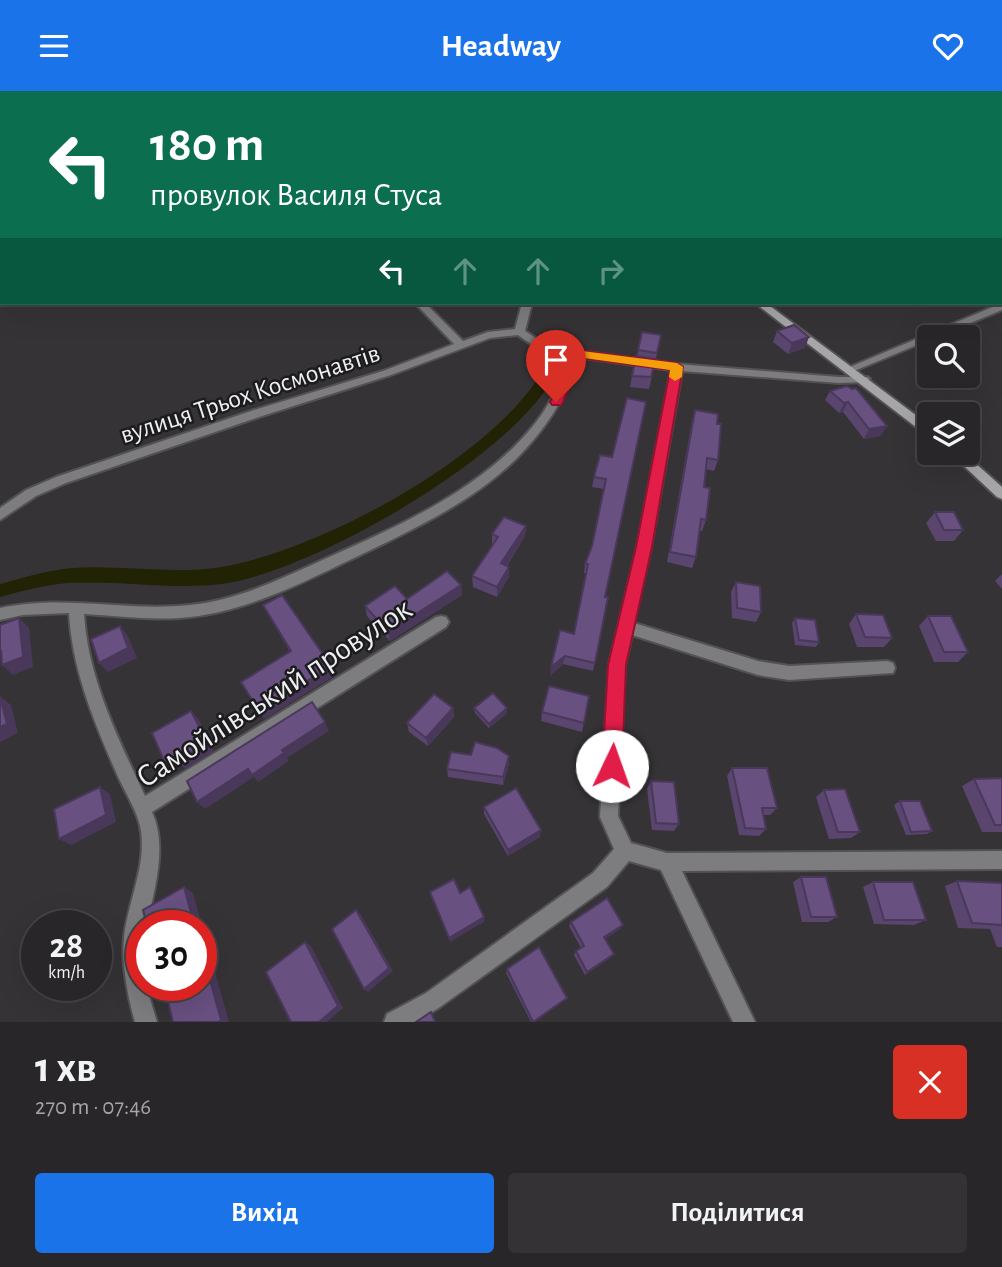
<!DOCTYPE html>
<html lang="uk">
<meta charset="utf-8">
<style>
body{margin:0;font-family:"Alegreya Sans",sans-serif;background:#343234;color:#f1f3f6;height:100vh;display:flex;flex-direction:column;font-size:26px;white-space:nowrap}
*{box-sizing:border-box;margin:0}
p{font-size:23px;color:#a5a5a8}
.icon{flex:none;width:38px;height:38px;fill:none;stroke:currentColor;stroke-width:2;stroke-linecap:round;stroke-linejoin:round}
.map{position:relative;height:931px;overflow:hidden}
.sheet{display:flex;flex-direction:column;background:#282628;flex:1}
.sheet>*{flex:none}
.hud{position:absolute;left:0px;top:0px;width:1003px;height:214px;box-shadow:0 7px 28px #0002,0 0 0 2px #444345;background:#0b6e4f;color:#fff;overflow:hidden}
.controls{position:absolute;left:917px;top:234px;display:grid;gap:14px}
.controls a{display:grid;place-items:center;width:63px;height:63px;border-radius:7px;background:#282628;box-shadow:0 7px 28px #0002,0 0 0 2px #444345;font-size:35px}
.speed{position:absolute;left:21px;top:819px;display:flex;gap:14px;font-size:35px;font-weight:700;text-align:center}
.speed>*{display:grid;place-content:center;width:91px;height:91px;border-radius:50%;background:#282628;box-shadow:0 7px 28px #0002,0 0 0 2px #444345;line-height:1}
.speed small{font-size:18px;font-weight:400}
.speed .limit{border:10px solid #d22;background:#fff;color:#111}
.pin{position:absolute;display:grid;place-items:center;width:60px;height:60px;color:#fff;margin:-72px -30px;border-radius:50% 50% 50% 0;rotate:-45deg;box-shadow:0 0 7px #0007}
.pin .icon{rotate:45deg}
.me{position:absolute;width:77px;margin:-38px;rotate:3deg;stroke-linejoin:round;filter:drop-shadow(0 0 5px #0008)}
.turn{display:flex;align-items:center;gap:24px;height:147px;padding:0 35px;font-size:32px}
.turn .icon{width:91px;height:91px;stroke-width:2.5}
.turn b{display:block;font-size:49px;line-height:60px}
.lanes{display:flex;align-items:center;height:66px;padding:0 35px;background:#0003;justify-content:center;gap:35px;direction:ltr}
.lanes .off{opacity:.35}
.round{display:grid;place-items:center;flex:none;width:74px;height:74px;border-radius:7px;background:#343234}
.headline{display:flex;align-items:center;justify-content:space-between;height:119px;padding:0 35px}
h1{font-size:42px;font-weight:700;line-height:52px}
.button{display:flex;gap:14px;margin-top:auto;padding:14px 35px}
.button a{flex:1;height:80px;border-radius:7px;background:#1a73e8;color:#fff;font-size:28px;font-weight:700;line-height:80px;text-align:center}
.button a+a{background:#343234;color:#f1f3f6}
header{display:flex;justify-content:space-between;align-items:center;height:91px;padding:0 35px;background:#1a73e8;color:#fff;font-size:32px;font-weight:700}
.map>svg:first-child{display:block}
.built{fill:#423e45}
.water{fill:#222304}
.lines{fill:none;stroke-linecap:round;stroke-linejoin:round}
.minor-casing{stroke:#535154;stroke-width:4}
.tertiary-casing{stroke:#535154;stroke-width:4}
.secondary-casing{stroke:#535154;stroke-width:4}
.minor{fill:#7d7c7e;fill-rule:evenodd}
.tertiary{fill:#7d7c7e;fill-rule:evenodd}
.secondary{fill:#a6a5a7;fill-rule:evenodd}
.rail{stroke:#8a888b;stroke-width:2.5}
.wall{fill:#59456e}
.shaded-wall{fill:#49385a}
.building{fill:#685080;stroke:#49385a;stroke-width:2}
.route{fill:#e11d48;stroke:#92132f;stroke-width:2}
.slow{fill:#f59e0b}
.labels{text-anchor:middle;dominant-baseline:central;stroke-width:5;stroke-linejoin:round;paint-order:stroke}
.street-label{font-size:26px;fill:#efeef0;stroke:#1c1b1d}
.near-street-label{font-size:32px;fill:#efeef0;stroke:#1c1b1d}
</style>
<header><svg class="icon" aria-label="menu" viewBox="0 0 24 24"><path d="M4 6h16M4 12h16M4 18h16"/></svg>Headway<svg class="icon" aria-label="heart" viewBox="0 0 24 24"><path d="M12 20l-8-8c-3-5 5-10 8-4 3-6 11-1 8 4z"/></svg></header>
<div class="map">
<svg width="1002" height="931" viewBox="0 0 1002 931">
<rect width="100%" height="100%" fill="#353336"/>
<!-- built -->
<path class="built" d="M 765,0 L 1002,0 L 1002,31 L 1001,2 Z"/>
<!-- water -->
<path class="water" d="M 554,269 L 560,274 C 525,360 311,482 221,493 C 169,499 119,489 67,492 C 45,494 22,500 0,506 L 0,493 C 23,487 48,479 72,477 C 120,474 167,483 215,477 C 315,463 503,363 548,270 Z"/>
<g class="lines">
<defs>
<g id="minor">
<path d="M 59,0 L 80,0 L 55,2 Z"/>
<path d="M 87,0 L 145,0 L 143,2 Z"/>
<path d="M 350,0 L 358,0 L 360,2 L 351,2 Z"/>
<path d="M 557,0 L 571,0 L 554,2 Z"/>
<rect x="1001" y="43" width="1" height="4"/>
<rect x="1001" y="85" width="1" height="5"/>
<rect x="1001" y="106" width="1" height="4"/>
<rect x="0" y="181" width="2" height="6"/>
<path d="M 415,212 L 425,212 L 463,250 L 488,241 L 515,238 L 522,212 L 532,212 L 525,240 L 548,255 L 570,259 L 677,273 L 839,286 L 868,286 L 870,288 L 864,291 L 839,292 L 682,280 L 651,456 L 634,532 L 758,570 L 789,575 L 887,570 L 893,572 L 895,577 L 893,582 L 789,589 L 758,584 L 632,544 L 625,574 L 618,725 L 631,752 L 667,762 L 1002,760 L 1002,778 L 682,780 L 755,931 L 733,931 L 661,779 L 629,770 L 607,796 L 440,916 L 416,931 L 384,931 L 387,923 L 426,902 L 593,782 L 614,758 L 600,726 L 609,574 L 637,456 L 671,279 L 577,266 L 579,271 C 563,310 546,338 516,368 C 471,412 410,440 354,467 C 302,492 247,520 190,526 C 154,530 119,525 84,523 C 88,587 118,647 145,705 L 436,526 L 441,525 L 446,526 L 449,531 L 446,536 L 152,721 C 168,756 154,798 147,835 L 142,835 L 142,894 L 148,894 L 150,908 L 157,931 L 135,931 C 128,907 121,872 124,846 C 128,810 148,772 140,735 C 136,717 123,698 116,681 C 94,631 72,578 69,522 L 23,524 L 0,529 L 0,517 C 65,503 126,521 190,514 C 239,509 285,486 329,466 C 401,434 482,398 533,335 C 549,316 558,294 569,271 L 566,265 L 541,260 L 518,244 L 490,247 L 391,284 L 262,325 L 66,392 L 36,405 L 0,429 L 0,417 L 26,399 L 56,386 L 254,319 L 383,280 L 454,253 Z"/>
<path d="M 1002,212 L 1002,219 L 934,247 L 929,247 L 929,249 L 854,280 L 846,280 L 845,278 Z"/>
</g>
<path id="tertiary" d="M 385,0 L 384,2 L 375,2 L 377,0 Z"/>
<g id="secondary">
<rect x="0" y="70" width="2" height="4"/>
<path d="M 755,212 L 766,212 L 929,334 L 929,344 L 925,343 Z"/>
<path d="M 950,362 L 964,362 L 1002,396 L 1002,408 L 997,406 Z"/>
</g>
</defs>
<!-- minor casing -->
<use href="#minor" class="minor-casing"/>
<!-- tertiary casing -->
<use href="#tertiary" class="tertiary-casing"/>
<!-- secondary casing -->
<use href="#secondary" class="secondary-casing"/>
<!-- minor -->
<use href="#minor" class="minor"/>
<!-- tertiary -->
<use href="#tertiary" class="tertiary"/>
<!-- secondary -->
<use href="#secondary" class="secondary"/>
<!-- rail -->
<g class="rail">
<path d="M 691,0 L 705,2"/>
<path d="M 741,0 L 753,2"/>
</g>
</g>
<!-- wall -->
<g class="wall">
<path d="M 777,240 L 805,257 L 788,263 L 773,251 Z"/>
<path d="M 642,241 L 657,262 L 656,268 L 637,265 Z"/>
<path d="M 656,268 L 649,298 L 630,296 L 632,285 Z"/>
<path d="M 852,298 L 881,345 L 864,348 L 843,321 L 839,322 L 825,309 L 830,300 Z"/>
<path d="M 695,319 L 717,333 L 718,369 L 714,380 L 706,378 L 704,396 L 706,429 L 702,440 L 699,440 L 696,466 L 692,477 L 667,471 L 692,330 Z"/>
<path d="M 612,366 L 605,506 L 608,506 L 593,580 L 563,573 L 550,585 L 574,543 L 586,482 L 584,482 L 585,473 L 592,455 L 604,398 L 592,396 L 594,386 Z"/>
<path d="M 935,421 L 963,439 L 954,450 L 936,450 L 926,432 Z"/>
<path d="M 526,435 L 525,445 L 507,475 L 509,486 L 497,506 L 473,496 L 472,485 L 492,454 L 492,443 Z"/>
<path d="M 1002,483 L 1002,498 L 995,490 Z"/>
<path d="M 736,491 L 761,521 L 756,531 L 732,527 L 731,501 Z"/>
<path d="M 461,494 L 462,504 L 390,550 L 367,525 L 365,515 L 407,508 Z"/>
<path d="M 263,514 L 331,575 L 335,584 L 264,628 L 290,561 Z"/>
<path d="M 856,523 L 892,547 L 884,556 L 857,556 L 849,533 Z"/>
<path d="M 928,525 L 968,561 L 958,571 L 934,571 L 919,535 Z"/>
<path d="M 795,527 L 819,551 L 816,556 L 795,554 L 792,532 Z"/>
<path d="M 589,605 L 582,641 L 541,630 L 542,621 Z"/>
<path d="M 453,617 L 454,626 L 428,655 L 409,641 L 407,632 Z"/>
<path d="M 474,617 L 507,622 L 489,637 L 475,622 Z"/>
<path d="M 509,673 L 503,694 L 448,686 L 447,678 Z"/>
<path d="M 732,677 L 777,717 L 770,724 L 763,724 L 766,738 L 759,745 L 739,744 L 727,685 Z"/>
<path d="M 1002,687 L 1002,741 L 982,741 L 962,695 L 974,688 Z"/>
<path d="M 651,690 L 679,733 L 674,740 L 652,739 L 647,698 Z"/>
<path d="M 824,699 L 860,741 L 851,747 L 829,748 L 816,706 Z"/>
<path d="M 900,710 L 932,740 L 927,743 L 906,744 L 894,714 Z"/>
<path d="M 484,716 L 540,746 L 508,765 L 484,723 Z"/>
<path d="M 801,786 L 837,826 L 828,831 L 802,831 L 793,791 Z"/>
<path d="M 957,790 L 1002,792 L 1002,856 L 997,856 L 990,838 L 958,837 L 945,795 Z"/>
<path d="M 873,791 L 926,829 L 914,834 L 874,833 L 863,796 Z"/>
<path d="M 571,831 L 620,838 L 605,848 L 614,863 L 610,867 L 585,884 L 574,864 L 576,860 L 581,857 L 569,835 Z"/>
<path d="M 507,878 L 567,907 L 535,931 L 531,931 L 506,882 Z"/>
</g>
<!-- shaded-wall -->
<g class="shaded-wall">
<path d="M 809,246 L 805,257 L 788,263 L 792,252 Z"/>
<path d="M 848,311 L 843,321 L 839,322 L 844,312 Z"/>
<path d="M 887,335 L 881,345 L 864,348 L 869,338 Z"/>
<path d="M 526,435 L 525,445 L 501,483 L 501,472 Z"/>
<path d="M 509,476 L 509,486 L 497,506 L 497,496 Z"/>
<path d="M 461,494 L 462,504 L 390,550 L 388,541 Z"/>
<path d="M 19,527 L 29,537 L 33,576 L 13,584 L 2,574 Z"/>
<path d="M 120,535 L 128,545 L 137,567 L 108,581 L 99,572 Z"/>
<path d="M 565,565 L 563,573 L 550,585 L 551,576 Z"/>
<path d="M 331,575 L 335,584 L 264,628 L 259,620 Z"/>
<path d="M 0,605 L 11,614 L 18,642 L 0,651 Z"/>
<path d="M 453,617 L 454,626 L 428,655 L 426,647 Z"/>
<path d="M 507,617 L 507,622 L 489,637 L 489,633 Z"/>
<path d="M 191,620 L 199,629 L 214,660 L 185,678 L 182,675 L 174,680 L 165,672 Z"/>
<path d="M 325,631 L 329,640 L 287,667 L 282,659 Z"/>
<path d="M 284,662 L 289,670 L 258,691 L 254,686 L 205,718 L 197,711 L 248,678 Z"/>
<path d="M 509,665 L 509,673 L 503,694 L 503,686 Z"/>
<path d="M 100,696 L 110,703 L 116,731 L 71,754 L 59,748 Z"/>
<path d="M 541,739 L 540,746 L 508,765 L 508,759 Z"/>
<path d="M 184,796 L 193,802 L 200,827 L 186,835 L 169,835 Z"/>
<path d="M 356,819 L 361,824 L 393,880 L 368,901 L 364,898 Z"/>
<path d="M 484,826 L 484,831 L 450,851 L 449,847 Z"/>
<path d="M 623,834 L 620,838 L 601,850 L 604,846 Z"/>
<path d="M 305,851 L 311,855 L 343,917 L 327,931 L 319,931 Z"/>
<path d="M 614,863 L 610,867 L 585,884 L 587,881 Z"/>
<path d="M 207,878 L 215,881 L 229,931 L 218,931 Z"/>
</g>
<!-- building -->
<g class="building">
<path d="M 794,234 L 809,246 L 792,252 L 777,240 Z"/>
<path d="M 642,241 L 661,244 L 657,262 L 638,259 Z"/>
<path d="M 636,265 L 656,268 L 651,286 L 632,285 Z"/>
<path d="M 847,295 L 852,298 L 856,297 L 887,335 L 869,338 L 848,311 L 844,312 L 830,300 Z"/>
<path d="M 627,307 L 646,311 L 605,506 L 608,506 L 595,572 L 565,565 L 551,576 L 560,539 L 574,543 L 588,473 L 585,473 L 592,455 L 606,388 L 594,386 L 600,364 L 612,366 Z"/>
<path d="M 695,319 L 718,323 L 717,333 L 721,333 L 718,369 L 707,367 L 704,396 L 710,397 L 706,429 L 701,428 L 696,466 L 670,461 Z"/>
<path d="M 935,421 L 954,421 L 963,439 L 944,439 Z"/>
<path d="M 504,426 L 526,435 L 501,472 L 509,476 L 497,496 L 472,485 L 498,446 L 492,443 Z"/>
<path d="M 447,480 L 461,494 L 388,541 L 365,515 L 395,495 L 407,508 Z"/>
<path d="M 736,491 L 760,495 L 761,521 L 737,517 Z"/>
<path d="M 282,504 L 331,575 L 259,620 L 241,591 L 291,560 L 263,514 Z"/>
<path d="M 856,523 L 883,524 L 892,547 L 865,546 Z"/>
<path d="M 928,525 L 951,525 L 968,561 L 944,561 Z"/>
<path d="M 19,527 L 23,566 L 2,574 L 1,560 L 0,560 L 0,534 Z"/>
<path d="M 795,527 L 815,529 L 819,551 L 799,549 Z"/>
<path d="M 120,535 L 128,557 L 99,572 L 91,548 Z"/>
<path d="M 549,595 L 589,605 L 584,632 L 542,621 Z"/>
<path d="M 493,602 L 507,617 L 489,633 L 474,617 Z"/>
<path d="M 434,603 L 453,617 L 426,647 L 407,632 Z"/>
<path d="M 0,606 L 7,633 L 0,636 Z"/>
<path d="M 312,611 L 325,631 L 282,659 L 284,662 L 252,684 L 248,678 L 197,711 L 187,690 Z"/>
<path d="M 191,620 L 207,651 L 177,670 L 175,667 L 165,672 L 152,642 Z"/>
<path d="M 475,651 L 497,657 L 509,665 L 503,686 L 447,678 L 451,661 L 471,664 Z"/>
<path d="M 732,677 L 767,677 L 777,717 L 762,717 L 766,738 L 745,737 Z"/>
<path d="M 1002,687 L 1002,734 L 995,734 L 974,688 Z"/>
<path d="M 651,690 L 674,691 L 679,733 L 656,732 Z"/>
<path d="M 100,696 L 106,724 L 59,748 L 54,718 Z"/>
<path d="M 516,697 L 541,739 L 508,759 L 484,716 Z"/>
<path d="M 845,698 L 860,741 L 838,741 L 824,699 Z"/>
<path d="M 900,710 L 920,710 L 932,740 L 911,741 Z"/>
<path d="M 801,786 L 826,786 L 837,826 L 811,826 Z"/>
<path d="M 454,788 L 460,802 L 470,796 L 484,826 L 449,847 L 430,801 Z"/>
<path d="M 957,790 L 1002,792 L 1002,834 L 972,832 Z"/>
<path d="M 873,791 L 913,791 L 926,829 L 884,829 Z"/>
<path d="M 184,796 L 191,822 L 169,835 L 147,835 L 143,819 Z"/>
<path d="M 607,807 L 623,834 L 604,846 L 614,863 L 587,881 L 576,860 L 584,855 L 571,831 Z"/>
<path d="M 356,819 L 389,877 L 364,898 L 332,838 Z"/>
<path d="M 305,851 L 338,915 L 319,931 L 291,931 L 266,881 Z"/>
<path d="M 539,856 L 567,907 L 533,931 L 507,878 Z"/>
<path d="M 207,878 L 221,929 L 218,931 L 173,931 L 166,902 L 179,894 L 201,894 L 201,881 Z"/>
<path d="M 431,921 L 435,931 L 416,931 Z"/>
</g>
<!-- route -->
<path class="route" d="M 570,258 L 677,272 L 683,276 L 652,456 L 626,574 L 622,675 L 619,682 L 612,685 L 605,682 L 602,675 L 608,574 L 636,456 L 670,279 L 579,267 L 580,271 L 563,311 L 561,314 L 552,314 L 550,311 L 568,271 L 564,262 Z"/>
<!-- slow -->
<path class="slow" d="M 574,259 L 677,272 L 683,276 L 682,286 L 675,290 L 669,286 L 670,279 L 570,265 L 568,263 Z"/>
<g class="labels">
<!-- street labels -->
<g class="street-label">
<text transform="translate(250 303) rotate(-18)">вулиця Трьох Космонавтів</text>
</g>
<!-- near-street labels -->
<g class="near-street-label">
<text transform="translate(274 602) rotate(-33)">Самойлівський провулок</text>
</g>
</g>
</svg>
<div class="controls">
<a><svg class="icon" aria-label="search" viewBox="0 0 24 24"><circle cx="10" cy="10" r="6"/><path d="M15 15l6 6"/></svg></a>
<a><svg class="icon" aria-label="layers" viewBox="0 0 24 24"><path d="M12 4l9 5-9 5-9-5zM3 14l9 5 9-5"/></svg></a>
</div>
<div class="speed"><div>28<small>km/h</small></div><div class="limit">30</div></div>
<div class="pin" style="left:556px;top:311px;background:#d93025"><svg class="icon" aria-label="arrive" viewBox="0 0 24 24"><path d="M6 21V4h12l-3 4 3 4H6"/></svg></div>
<svg class="me" style="left:612px;top:675px" viewBox="-20 -20 40 40"><circle r="19" fill="#fff"/><path d="M0-13L10 11 0 6-10 11z" fill="#e11d48"/></svg>
<div class="hud">
<div class="turn"><svg class="icon" aria-label="left" viewBox="0 0 24 24"><path d="M17 20v-9H6M10 6l-5 5 5 5"/></svg><div><b>180 m</b>провулок Василя Стуса</div></div>
<div class="lanes"><svg class="icon" aria-label="left" viewBox="0 0 24 24"><path d="M17 20v-9H6M10 6l-5 5 5 5"/></svg><svg class="icon off" aria-label="ahead" viewBox="0 0 24 24"><path d="M12 20V5M6 11l6-6 6 6"/></svg><svg class="icon off" aria-label="ahead" viewBox="0 0 24 24"><path d="M12 20V5M6 11l6-6 6 6"/></svg><svg class="icon off" aria-label="right" viewBox="0 0 24 24"><path d="M7 20v-9h11M14 6l5 5-5 5"/></svg></div>
</div>
</div>
<section class="sheet">
<div class="headline"><div><h1>1 хв</h1><p>270 m · 07:46</p></div><a class="round" style="background:#d93025;color:#fff"><svg class="icon" aria-label="close" viewBox="0 0 24 24"><path d="M6 6l12 12M18 6L6 18"/></svg></a></div>
<div class="button"><a>Вихід</a><a>Поділитися</a></div>
</section>
